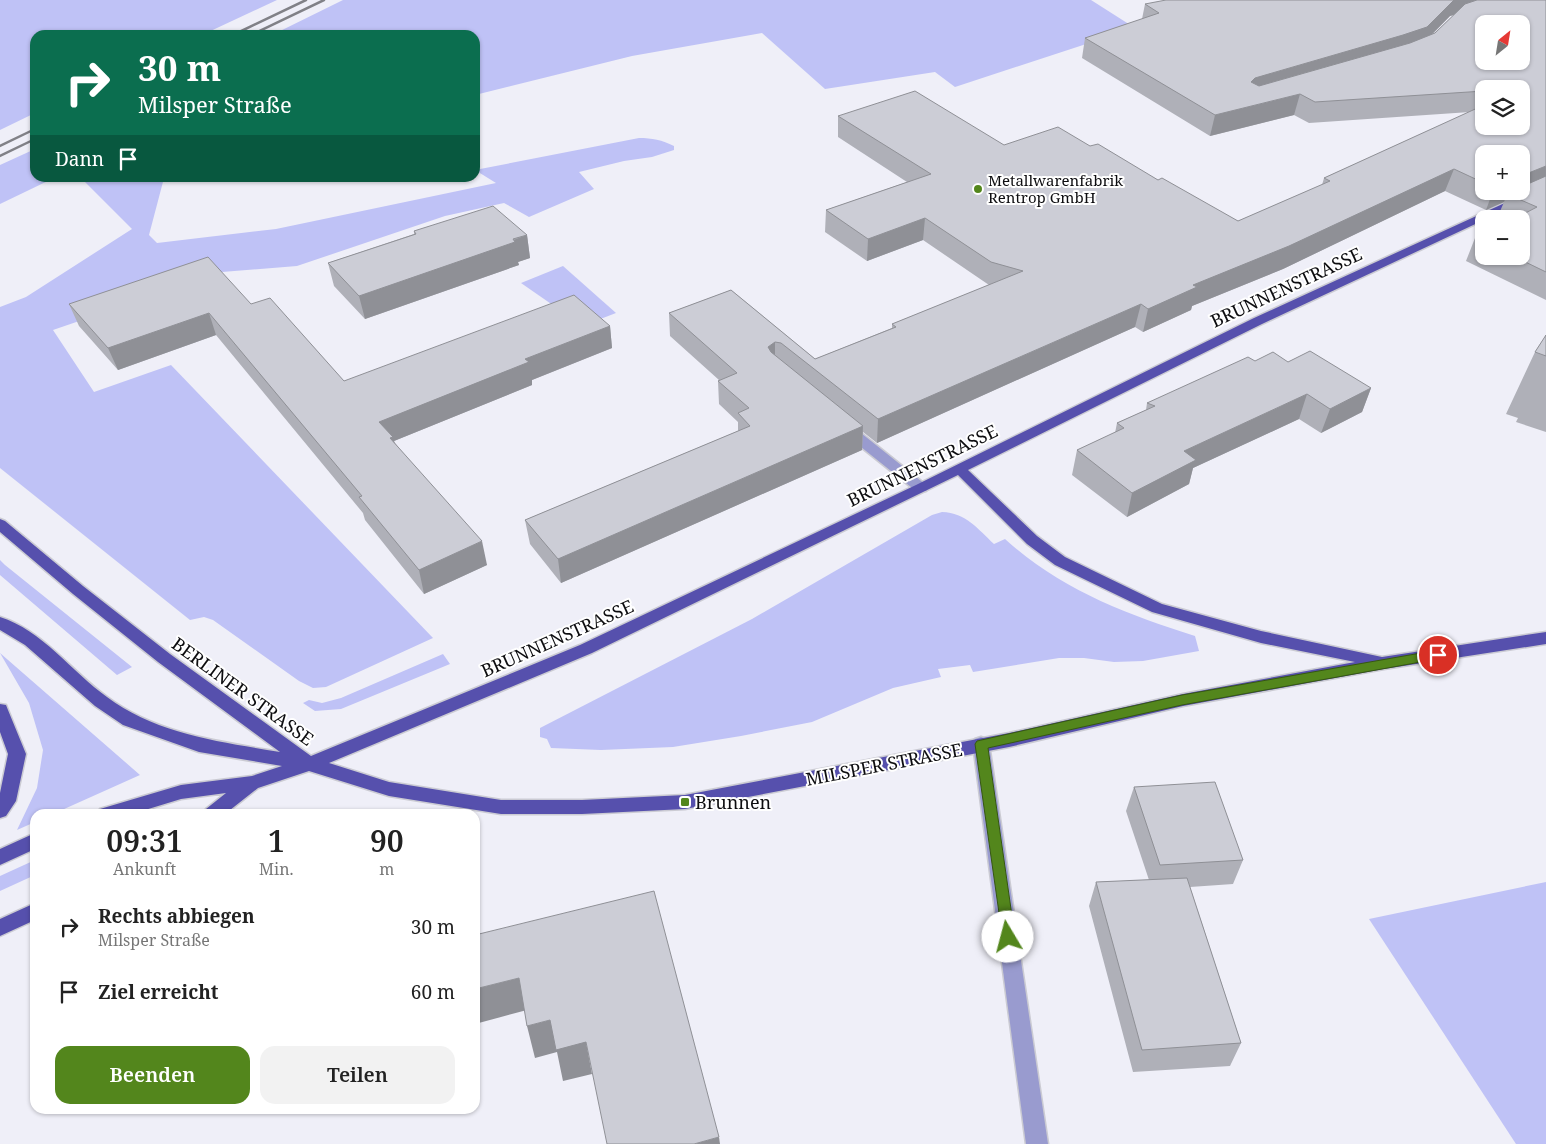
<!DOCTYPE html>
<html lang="de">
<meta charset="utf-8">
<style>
body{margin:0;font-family:"Noto Serif",serif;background:#f2f2f2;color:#222;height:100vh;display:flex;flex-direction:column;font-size:19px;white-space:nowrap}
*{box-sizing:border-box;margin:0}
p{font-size:16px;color:#767676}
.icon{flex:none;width:28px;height:28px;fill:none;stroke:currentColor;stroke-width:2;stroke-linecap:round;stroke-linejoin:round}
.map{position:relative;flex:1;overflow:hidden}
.panel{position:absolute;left:30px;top:809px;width:450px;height:305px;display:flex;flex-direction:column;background:#fff;border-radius:15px;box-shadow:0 1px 4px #0004}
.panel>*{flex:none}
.guide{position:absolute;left:30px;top:30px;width:450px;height:152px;border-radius:15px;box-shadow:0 1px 4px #0004;background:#0b6e4f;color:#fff;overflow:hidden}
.needle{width:32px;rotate:30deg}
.buttons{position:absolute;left:1475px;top:15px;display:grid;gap:10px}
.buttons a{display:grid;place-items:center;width:55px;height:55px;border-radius:10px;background:#fff;box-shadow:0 1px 4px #0004;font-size:25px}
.pin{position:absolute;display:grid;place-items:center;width:42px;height:42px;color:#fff;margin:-21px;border:2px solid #fff;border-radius:50%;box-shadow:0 1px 5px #0007}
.me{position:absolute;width:55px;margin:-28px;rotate:352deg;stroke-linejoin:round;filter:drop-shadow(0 0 4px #0008)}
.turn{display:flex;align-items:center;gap:18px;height:105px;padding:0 25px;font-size:22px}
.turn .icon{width:65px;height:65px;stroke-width:2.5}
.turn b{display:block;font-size:35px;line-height:42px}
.then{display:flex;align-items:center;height:48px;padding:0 25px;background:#0003;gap:10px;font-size:19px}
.eta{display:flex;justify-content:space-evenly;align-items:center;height:85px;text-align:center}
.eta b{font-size:30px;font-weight:600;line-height:35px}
.action{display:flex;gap:10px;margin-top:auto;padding:10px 25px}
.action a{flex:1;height:58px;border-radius:15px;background:#53861c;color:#fff;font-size:20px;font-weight:600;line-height:58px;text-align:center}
.action a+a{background:#f2f2f2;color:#222}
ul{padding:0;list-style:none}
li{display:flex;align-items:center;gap:15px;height:65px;padding:0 25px}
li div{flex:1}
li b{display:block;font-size:19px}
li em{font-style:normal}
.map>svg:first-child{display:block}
.green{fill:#bfc2f6}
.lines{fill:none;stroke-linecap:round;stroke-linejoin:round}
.minor-casing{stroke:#cbcbd3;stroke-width:3}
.major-casing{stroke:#cbcbd3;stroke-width:3}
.minor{fill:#999bcf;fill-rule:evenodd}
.major{fill:#5650ad;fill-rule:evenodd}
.rail{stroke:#818187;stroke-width:2.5}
.wall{fill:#afb0b8;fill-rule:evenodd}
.shaded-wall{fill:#8f9096}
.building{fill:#cccdd6;stroke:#8f9096;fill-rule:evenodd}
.route{fill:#53861c;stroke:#365712}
.poi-dot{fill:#53861c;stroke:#fff;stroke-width:2}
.labels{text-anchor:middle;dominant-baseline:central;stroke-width:4;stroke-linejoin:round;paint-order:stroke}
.far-poi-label{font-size:15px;fill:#0d0d10;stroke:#fff;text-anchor:start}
.street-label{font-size:18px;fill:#0d0d10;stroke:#fff}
.poi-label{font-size:18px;fill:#0d0d10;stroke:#fff;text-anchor:start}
</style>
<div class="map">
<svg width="1546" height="1144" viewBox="0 0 1546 1144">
<rect width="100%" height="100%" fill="#efeff8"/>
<!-- green -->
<g class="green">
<path d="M 0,0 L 277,0 L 202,35 L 35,35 L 35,113 L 0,130 Z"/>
<path d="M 343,0 L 1091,0 L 1135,28 L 955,87 L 935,72 L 825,89 L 762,33 L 632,56 L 475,95 L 475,35 L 272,35 Z"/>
<path d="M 639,138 C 652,138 662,140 674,146 L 674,150 L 652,157 L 624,161 L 579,172 L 594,189 L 529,217 L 504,203 L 445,216 L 297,266 L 222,272 L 53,330 L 94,392 L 171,365 L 433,638 L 326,687 L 313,688 L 299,681 L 213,620 L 204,617 L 190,620 L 0,468 L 0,307 L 26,297 L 132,229 L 81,178 L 164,178 L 149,235 L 157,243 L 276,229 L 496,183 L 475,170 Z"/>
<path d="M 35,149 L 35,178 L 54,178 L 0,204 L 0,165 Z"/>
<path d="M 563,266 L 616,313 L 590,323 L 557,308 L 521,283 Z"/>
<path d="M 942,512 C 966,513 978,529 994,544 L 1005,539 C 1060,589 1125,614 1195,636 L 1199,651 L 1143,661 L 1114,662 L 1084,658 L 1059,658 L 973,672 L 970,665 L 938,669 L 941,677 L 893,688 L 812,722 L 741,736 L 673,747 L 601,750 L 551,748 L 547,739 L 540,737 L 540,728 L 752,619 L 932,515 Z"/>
<path d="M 0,560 L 5,565 L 132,667 L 117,675 L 0,575 Z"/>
<path d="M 0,653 L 140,775 L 53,814 L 35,814 L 35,822 L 17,830 L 37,788 L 43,750 L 29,703 Z"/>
<path d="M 443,654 L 450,664 L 341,709 L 315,711 L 303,703 L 309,700 L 322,703 L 341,698 Z"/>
<path d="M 35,860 L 35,875 L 0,891 L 0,876 Z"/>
<path d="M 1546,882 L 1546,1144 L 1516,1144 L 1369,919 Z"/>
</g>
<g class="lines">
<defs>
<g id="minor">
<path d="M 846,424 L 851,425 L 926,485 L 928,488 L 926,491 L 916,491 L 841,431 L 839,428 Z"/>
<path d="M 981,737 L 987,739 L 989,744 L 1048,1144 L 1026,1144 L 973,744 L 975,739 Z"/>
</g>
<g id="major">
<path d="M 1546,184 L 1546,191 L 1262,324 L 968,470 L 1037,536 L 1065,557 L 1162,604 L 1261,631 L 1382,657 L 1546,632 L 1546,644 L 1384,669 L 1183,706 L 1009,747 L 685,809 L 582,814 L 501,814 L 389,796 L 309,771 L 258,788 L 225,814 L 203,814 L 206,809 L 226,793 L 181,799 L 132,814 L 97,814 L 100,809 L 181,785 L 252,776 L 282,766 L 199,752 L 123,725 L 95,706 L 25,645 L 0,630 L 0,617 C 42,630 72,672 107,697 C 156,734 221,742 280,752 L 158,662 L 73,594 L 0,532 L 0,519 L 5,521 L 83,586 L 170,654 L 311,756 L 580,645 L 916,485 L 1254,318 ZM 958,475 L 1027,544 L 1055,565 L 1152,612 L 1261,643 L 1355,662 L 1183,694 L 1009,733 L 685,795 L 582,800 L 501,800 L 389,782 L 329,763 L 592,653 Z"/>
<path d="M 0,704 L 6,705 L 8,710 L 26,754 L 16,801 L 6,816 L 0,818 L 0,793 L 8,754 L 0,732 Z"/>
<path d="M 35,833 L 35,849 L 0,865 L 0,849 Z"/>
<path d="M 35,903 L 35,920 L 0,936 L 0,919 Z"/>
</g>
</defs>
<!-- minor casing -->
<use href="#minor" class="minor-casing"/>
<!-- major casing -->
<use href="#major" class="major-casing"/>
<!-- minor -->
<use href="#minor" class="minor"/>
<!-- major -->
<use href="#major" class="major"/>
<!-- rail -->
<g class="rail">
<path d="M 233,35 L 306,0"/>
<path d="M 251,35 L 324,0"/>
<path d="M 0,146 L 35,129"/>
<path d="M 0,156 L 35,139"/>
</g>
</g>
<!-- wall -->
<g class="wall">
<path d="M 1546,0 L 1546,300 L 1466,261 L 1475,238 L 1484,234 L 1484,256 L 1521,256 L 1521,219 L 1505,219 L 1498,216 L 1504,202 L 1486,210 L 1445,191 L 1283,269 L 1192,306 L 1191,310 L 1143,332 L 1135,327 L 877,443 L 863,432 L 862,450 L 561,583 L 530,544 L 525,520 L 738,431 L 738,422 L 719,404 L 718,381 L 719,380 L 670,336 L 669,313 L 731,290 L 815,359 L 892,328 L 892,324 L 989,285 L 923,240 L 867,261 L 825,232 L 826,210 L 907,182 L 838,137 L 838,116 L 1004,145 L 1090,146 L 1158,180 L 1238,221 L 1322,185 L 1324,178 L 1470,112 L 1309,123 L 1294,115 L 1210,136 L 1082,58 L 1085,38 L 1142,19 L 1145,4 ZM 1454,15 L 1435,33 L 1432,35 L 1450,16 ZM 1484,89 L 1521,89 L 1484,126 ZM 1484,154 L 1521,191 L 1484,191 Z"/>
<path d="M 414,231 L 527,235 L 530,258 L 518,262 L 519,265 L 365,319 L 334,286 L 328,263 L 414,234 Z"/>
<path d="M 69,304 L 251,304 L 344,381 L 610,326 L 612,348 L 532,380 L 532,385 L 394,441 L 395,443 L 487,565 L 424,594 L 365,520 L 363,513 L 216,335 L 118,370 L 79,326 Z"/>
<path d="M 1546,335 L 1546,432 L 1516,422 L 1518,418 L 1506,414 L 1535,352 Z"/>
<path d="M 1255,361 L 1288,362 L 1371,388 L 1362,412 L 1321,433 L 1299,419 L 1193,468 L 1189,484 L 1127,517 L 1072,475 L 1077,450 L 1115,433 L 1117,423 L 1146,410 L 1147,403 Z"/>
<path d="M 1134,787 L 1243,860 L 1233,884 L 1190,887 L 1241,1043 L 1230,1066 L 1133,1072 L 1089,906 L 1096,882 L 1149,880 L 1126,811 Z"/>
</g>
<!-- shaded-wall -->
<g class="shaded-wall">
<path d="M 1454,0 L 1501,0 L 1450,16 L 1420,46 L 1249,98 L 1251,82 L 1255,78 Z"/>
<path d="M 1300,94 L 1294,115 L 1210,136 L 1215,115 Z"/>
<path d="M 1546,166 L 1546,183 L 1515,197 L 1507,194 L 1504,202 L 1486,210 L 1493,191 L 1521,191 L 1521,176 Z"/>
<path d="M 1454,169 L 1445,191 L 1283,269 L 1192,306 L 1191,310 L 1143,332 L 1148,309 L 1193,285 Z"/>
<path d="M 925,218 L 923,240 L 867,261 L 868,239 Z"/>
<path d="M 527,235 L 530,258 L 518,262 L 519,265 L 365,319 L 359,296 Z"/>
<path d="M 1141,304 L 1135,327 L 877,443 L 878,419 Z"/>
<path d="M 209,313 L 216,335 L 118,370 L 108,348 Z"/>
<path d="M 610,326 L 612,348 L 532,380 L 532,385 L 394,441 L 399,460 L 379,422 L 525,359 Z"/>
<path d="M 775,342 L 775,365 L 768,347 Z"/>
<path d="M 1371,388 L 1362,412 L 1321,433 L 1330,409 Z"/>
<path d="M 1307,394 L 1299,419 L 1193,468 L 1189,484 L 1127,517 L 1132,493 L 1184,451 Z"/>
<path d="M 863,426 L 862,450 L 561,583 L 558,559 Z"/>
<path d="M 482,541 L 487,565 L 424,594 L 419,570 Z"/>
<path d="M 519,978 L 527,1010 L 475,1024 L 475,989 Z"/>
<path d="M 550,1020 L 586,1042 L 592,1074 L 563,1081 L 557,1052 L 535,1058 L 527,1026 Z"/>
<path d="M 719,1137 L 720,1144 L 694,1144 Z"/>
</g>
<!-- building -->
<g class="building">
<path d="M 1166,0 L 1454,0 L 1427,27 L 1403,35 L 1255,78 L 1251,82 L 1259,86 L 1410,43 L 1435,33 L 1465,4 L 1477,0 L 1546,0 L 1546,166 L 1521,176 L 1521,154 L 1484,154 L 1484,183 L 1454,169 L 1289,246 L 1193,285 L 1197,287 L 1148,309 L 1141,304 L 878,419 L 781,343 L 775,342 L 768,347 L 771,352 L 863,426 L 558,559 L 525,520 L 750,426 L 738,413 L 749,408 L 718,381 L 737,373 L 669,313 L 731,290 L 815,359 L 896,327 L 892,324 L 1023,271 L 991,262 L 925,218 L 868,239 L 826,210 L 931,174 L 838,116 L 915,91 L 1004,145 L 1058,127 L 1090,146 L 1098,144 L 1158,180 L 1162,178 L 1238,221 L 1330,181 L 1324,178 L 1484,105 L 1484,126 L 1521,126 L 1521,89 L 1522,88 L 1484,89 L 1484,91 L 1315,102 L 1300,94 L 1215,115 L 1085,38 L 1159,13 L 1145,4 ZM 1484,24 L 1521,24 L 1521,61 L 1484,61 Z"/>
<path d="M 1546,176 L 1546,272 L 1513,256 L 1521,256 L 1521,219 L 1514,219 L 1537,207 L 1507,194 L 1512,191 L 1521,191 L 1521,187 Z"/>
<path d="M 493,206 L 527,235 L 513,239 L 515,242 L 359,296 L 328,263 L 416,234 L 414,231 Z"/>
<path d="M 1484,234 L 1484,243 L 1475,238 Z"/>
<path d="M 208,257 L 251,304 L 270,298 L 344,381 L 574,295 L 610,326 L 525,359 L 529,362 L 379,422 L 393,437 L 390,438 L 482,541 L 419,570 L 359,497 L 362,496 L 209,313 L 108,348 L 69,304 Z"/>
<path d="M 1546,335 L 1546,356 L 1535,352 Z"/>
<path d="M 1310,351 L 1371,388 L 1330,409 L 1307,394 L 1184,451 L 1196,460 L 1132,493 L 1077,450 L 1124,428 L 1117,423 L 1155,406 L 1147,403 L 1248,357 L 1255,361 L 1273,352 L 1288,362 Z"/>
<path d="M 1215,782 L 1243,860 L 1160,865 L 1134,787 Z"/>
<path d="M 1187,878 L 1241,1043 L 1142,1050 L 1096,882 Z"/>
<path d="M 654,891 L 719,1137 L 694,1144 L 607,1144 L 586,1042 L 556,1050 L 550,1020 L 527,1026 L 519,978 L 475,989 L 475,935 Z"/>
</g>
<!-- route -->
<path class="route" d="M 1438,650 L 1443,651 L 1444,655 L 1443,658 L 1182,705 L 988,748 L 1015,937 L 1013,941 L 1008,943 L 1003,941 L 975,744 L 977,741 L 1182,695 Z"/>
<!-- markers -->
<g class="poi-dot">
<circle cx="978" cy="189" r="5"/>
<rect x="680" y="797" width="10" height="10" rx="2.5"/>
</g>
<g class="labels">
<!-- far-poi labels -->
<g class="far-poi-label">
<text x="988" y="180">Metallwarenfabrik<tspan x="988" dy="17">Rentrop GmbH</tspan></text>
</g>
<!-- street labels -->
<g class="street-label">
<text transform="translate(1286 287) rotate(-25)">BRUNNENSTRASSE</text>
<text transform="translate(922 465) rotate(-26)">BRUNNENSTRASSE</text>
<text transform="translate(557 638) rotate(-24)">BRUNNENSTRASSE</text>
<text transform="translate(243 691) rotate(36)">BERLINER STRASSE</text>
<text transform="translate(884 764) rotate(-11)">MILSPER STRASSE</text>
</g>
<!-- poi labels -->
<g class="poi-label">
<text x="695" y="802">Brunnen</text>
</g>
</g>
</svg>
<div class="buttons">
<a><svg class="needle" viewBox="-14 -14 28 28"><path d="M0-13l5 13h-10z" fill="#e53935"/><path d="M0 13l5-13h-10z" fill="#767676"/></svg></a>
<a><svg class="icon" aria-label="layers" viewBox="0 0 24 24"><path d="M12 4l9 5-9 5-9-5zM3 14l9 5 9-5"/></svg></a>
<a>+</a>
<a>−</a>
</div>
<div class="pin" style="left:1438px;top:655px;background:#d93025"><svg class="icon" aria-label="arrive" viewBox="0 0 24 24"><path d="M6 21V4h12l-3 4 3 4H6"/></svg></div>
<svg class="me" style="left:1008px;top:937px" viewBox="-20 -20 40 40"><circle r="19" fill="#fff"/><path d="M0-13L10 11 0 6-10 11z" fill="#53861c"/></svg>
<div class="guide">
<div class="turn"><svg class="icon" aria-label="right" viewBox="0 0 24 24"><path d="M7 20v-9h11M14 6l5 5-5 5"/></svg><div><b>30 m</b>Milsper Straße</div></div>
<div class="then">Dann<svg class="icon" aria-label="arrive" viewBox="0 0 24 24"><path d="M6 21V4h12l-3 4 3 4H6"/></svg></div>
</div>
<section class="panel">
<div class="eta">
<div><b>09:31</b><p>Ankunft</p></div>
<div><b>1</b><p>Min.</p></div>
<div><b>90</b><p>m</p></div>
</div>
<ul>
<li><svg class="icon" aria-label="right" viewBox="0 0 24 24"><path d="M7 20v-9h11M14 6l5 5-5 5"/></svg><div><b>Rechts abbiegen</b><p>Milsper Straße</p></div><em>30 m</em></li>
<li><svg class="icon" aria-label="arrive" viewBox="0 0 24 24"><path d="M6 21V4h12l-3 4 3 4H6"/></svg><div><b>Ziel erreicht</b></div><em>60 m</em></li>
</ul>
<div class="action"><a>Beenden</a><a>Teilen</a></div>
</section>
</div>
